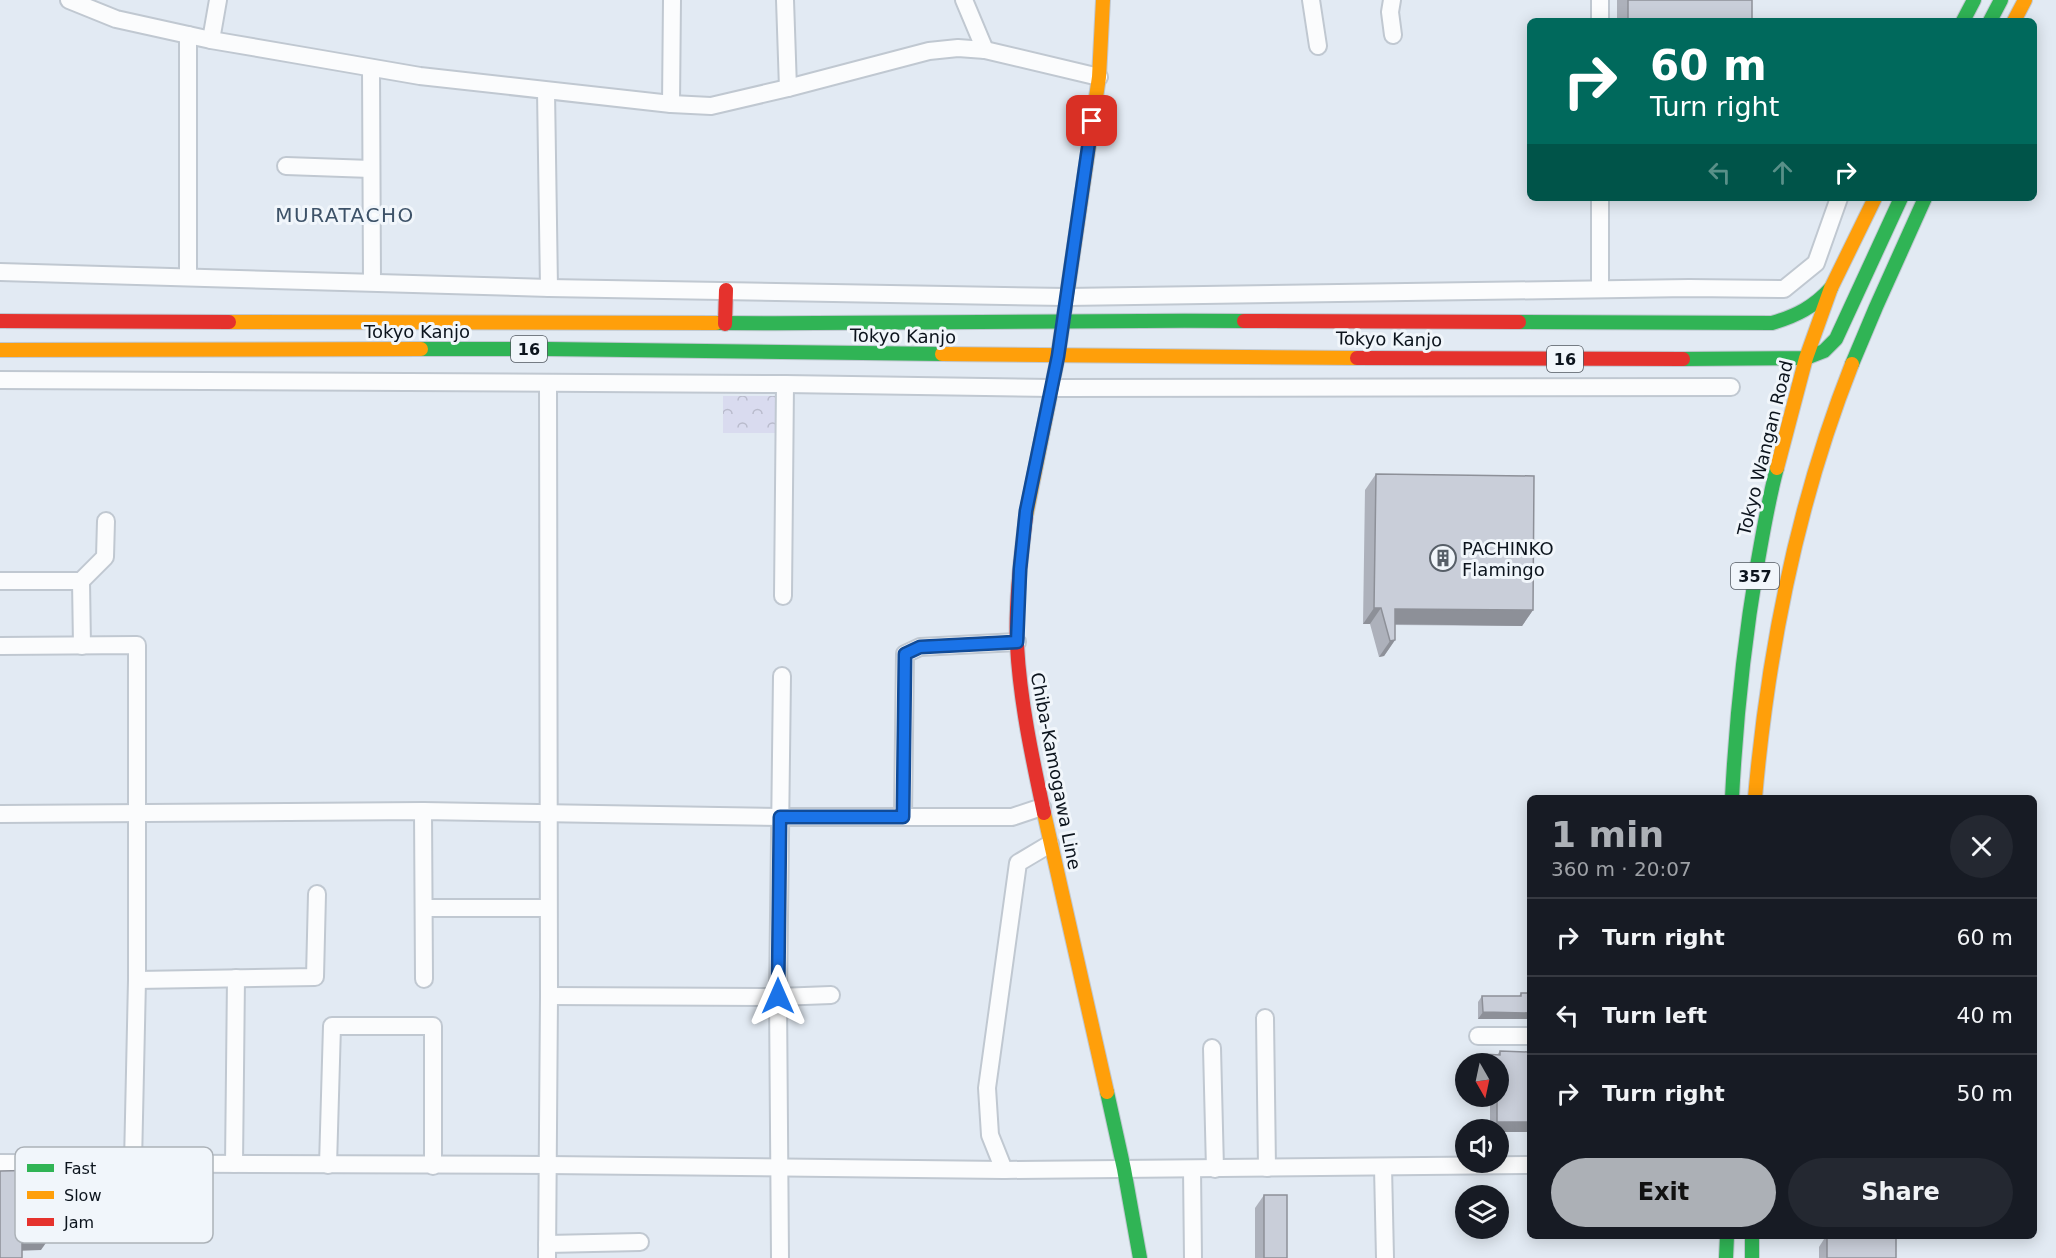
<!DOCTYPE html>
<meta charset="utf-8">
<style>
body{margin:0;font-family:"DejaVu Sans",sans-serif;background:#242831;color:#f1f3f6;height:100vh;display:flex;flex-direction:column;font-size:22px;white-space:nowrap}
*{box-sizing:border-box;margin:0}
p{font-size:20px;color:#9ea1a6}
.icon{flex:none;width:33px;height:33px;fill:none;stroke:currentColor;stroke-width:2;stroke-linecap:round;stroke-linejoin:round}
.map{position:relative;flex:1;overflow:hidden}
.drawer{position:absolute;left:1527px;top:795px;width:510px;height:444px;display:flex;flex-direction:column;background:#171b24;border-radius:9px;box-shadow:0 3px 15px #0003}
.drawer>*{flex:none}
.banner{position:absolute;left:1527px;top:18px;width:510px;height:183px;border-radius:9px;box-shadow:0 3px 15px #0003;background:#00695c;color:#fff;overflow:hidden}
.needle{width:39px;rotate:171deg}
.fabs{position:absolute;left:1455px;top:1053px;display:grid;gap:12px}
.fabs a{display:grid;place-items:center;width:54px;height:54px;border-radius:50%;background:#171b24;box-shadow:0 3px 15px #0003;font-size:30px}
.pin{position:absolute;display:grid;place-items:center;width:51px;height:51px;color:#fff;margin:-26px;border-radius:12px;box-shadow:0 3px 9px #0006}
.me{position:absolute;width:66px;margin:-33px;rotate:0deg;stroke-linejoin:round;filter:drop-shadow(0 0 4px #0008)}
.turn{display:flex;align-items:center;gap:21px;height:126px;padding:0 24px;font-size:27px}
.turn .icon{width:78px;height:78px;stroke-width:2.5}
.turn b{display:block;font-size:42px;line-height:51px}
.lanes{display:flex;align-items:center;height:57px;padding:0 24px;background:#0003;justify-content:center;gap:30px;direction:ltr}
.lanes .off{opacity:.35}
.round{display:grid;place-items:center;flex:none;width:63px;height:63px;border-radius:32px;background:#242831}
.overview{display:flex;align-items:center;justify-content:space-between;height:102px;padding:0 24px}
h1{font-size:36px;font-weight:600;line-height:45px;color:#acb0b6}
.cta{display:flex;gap:12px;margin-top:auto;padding:12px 24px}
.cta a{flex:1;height:69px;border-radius:36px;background:#acb0b6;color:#111;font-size:24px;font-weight:600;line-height:69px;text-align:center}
.cta a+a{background:#242831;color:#f1f3f6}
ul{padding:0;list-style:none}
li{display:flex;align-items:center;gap:18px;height:78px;padding:0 24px;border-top:2px solid #363941}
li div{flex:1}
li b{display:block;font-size:22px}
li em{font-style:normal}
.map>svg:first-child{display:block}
.park{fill:url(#park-crowns)}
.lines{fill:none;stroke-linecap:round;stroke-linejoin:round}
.street-casing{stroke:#c0c8d1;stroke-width:20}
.fast-casing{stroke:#c0c8d1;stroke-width:16}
.slow-casing{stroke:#c0c8d1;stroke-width:16}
.jam-casing{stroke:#c0c8d1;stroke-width:16}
.street{stroke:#fbfcfd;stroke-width:16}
.fast{stroke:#30b455;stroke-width:14}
.slow{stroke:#ff9f0a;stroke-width:14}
.jam{stroke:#e5322d;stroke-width:14}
.wall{fill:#adb1bb}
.shaded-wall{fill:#8d9098}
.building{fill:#c9ced9;stroke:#8d9098;stroke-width:1.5}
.route-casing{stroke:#114b97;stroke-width:15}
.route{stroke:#1a73e8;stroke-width:10}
.labels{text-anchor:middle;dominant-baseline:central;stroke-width:6;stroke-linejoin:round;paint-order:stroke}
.shield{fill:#f1f6fb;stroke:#515860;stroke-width:1.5}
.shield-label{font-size:16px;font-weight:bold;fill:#0c141d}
.street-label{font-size:18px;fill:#0c141d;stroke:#f1f6fb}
.poi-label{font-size:18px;fill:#0c141d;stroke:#f1f6fb;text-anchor:start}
.neighbourhood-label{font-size:20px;letter-spacing:1.5px;fill:#3d5268;stroke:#f1f6fb}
.key{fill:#f1f6fb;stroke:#acb2b8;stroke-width:1.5}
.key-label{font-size:16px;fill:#0c141d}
</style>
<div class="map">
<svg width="2056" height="1258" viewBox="0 0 2056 1258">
<defs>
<pattern id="park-crowns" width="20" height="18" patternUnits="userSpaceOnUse" patternTransform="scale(1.5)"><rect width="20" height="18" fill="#d9dbef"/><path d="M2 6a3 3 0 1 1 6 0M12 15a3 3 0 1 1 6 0" fill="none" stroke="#b9bbcc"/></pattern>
</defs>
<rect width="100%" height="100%" fill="#e2eaf3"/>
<!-- park -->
<rect class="park" x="723" y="396" width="52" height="37"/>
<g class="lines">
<defs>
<g id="street">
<path d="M 69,0 L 116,19 L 211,40 L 310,57 L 420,76 L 671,104 L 711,106 L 788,88 L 929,51 L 958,48 L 985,50 L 1099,77"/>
<path d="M 785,0 L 788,88"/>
<path d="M 964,0 L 985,50"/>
<path d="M 1311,0 L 1318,46"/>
<path d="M 1392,0 L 1390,12 L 1393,35"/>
<path d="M 1600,21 L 1600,0"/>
<path d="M 188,35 L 188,277"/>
<path d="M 211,40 L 218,0"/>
<path d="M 371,68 L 372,282"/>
<path d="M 546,91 L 549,288"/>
<path d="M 671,104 L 672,0"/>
<path d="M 286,166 L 371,169"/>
<path d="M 0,272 L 549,288 L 1066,297 L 1689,288 L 1784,289 L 1816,263 L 1839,198"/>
<path d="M 1600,289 L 1600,198"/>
<path d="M 0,380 L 785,384 L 1051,388 L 1731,387"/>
<path d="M 0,581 L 81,581 L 105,557 L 106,521"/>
<path d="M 81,581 L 82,646"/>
<path d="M 783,596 L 785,384"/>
<path d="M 0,646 L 137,645 L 137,980 L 133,1163"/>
<path d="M 423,811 L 424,979"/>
<path d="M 0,814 L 423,811 L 780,817 L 1012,817 L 1042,807"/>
<path d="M 903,817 L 905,654 L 920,647 L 1017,642"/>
<path d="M 424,908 L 548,908"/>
<path d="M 137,980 L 315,977 L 317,894"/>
<path d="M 549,996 L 778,997 L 831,995"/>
<path d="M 1265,1018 L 1267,1168"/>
<path d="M 1478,1036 L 1530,1036"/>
<path d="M 1212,1048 L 1215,1169"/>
<path d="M 0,1163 L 548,1165 L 1004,1170 L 1530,1165"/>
<path d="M 234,1164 L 236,978"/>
<path d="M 328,1165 L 332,1026 L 433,1026 L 433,1166"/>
<path d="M 1383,1167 L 1385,1258"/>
<path d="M 1192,1169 L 1193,1258"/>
<path d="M 1004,1170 L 990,1135 L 987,1088 L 1018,863 L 1050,844"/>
<path d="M 547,1244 L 640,1242"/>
<path d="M 547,1258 L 549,996 L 548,383"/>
<path d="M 780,1258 L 778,997 L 782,676"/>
</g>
<g id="fast">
<path d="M 1963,21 L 1974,0"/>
<path d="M 1990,21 L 2001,0"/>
<path d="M 1519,322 L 1772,323 C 1796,316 1814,307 1831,288"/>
<path d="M 716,323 C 892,324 1068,320 1244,321"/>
<path d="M 421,349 L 548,349 L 942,354"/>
<path d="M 1683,359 L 1806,358 L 1824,351 L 1836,339 L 1901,198"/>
<path d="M 1852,364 L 1876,307 L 1925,198"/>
<path d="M 1732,798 C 1736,720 1744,643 1757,566 C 1763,533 1768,501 1777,468"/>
<path d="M 1107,1092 L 1124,1169 L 1140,1258"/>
<path d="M 1752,1236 L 1752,1258"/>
<path d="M 1726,1258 L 1727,1236"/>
</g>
<g id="slow">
<path d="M 2014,21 L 2025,0"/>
<path d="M 229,322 L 716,323"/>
<path d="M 0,350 L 421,349"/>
<path d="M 942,354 L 1357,358"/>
<path d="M 1777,468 L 1806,358 L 1831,288 L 1875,198"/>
<path d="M 1026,516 L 1058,356 L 1099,77 L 1103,0"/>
<path d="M 1755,798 C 1768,650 1797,503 1852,364"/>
<path d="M 1044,813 L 1107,1092"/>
</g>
<g id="jam">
<path d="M 0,321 L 229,322"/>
<path d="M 1244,321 L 1519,322"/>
<path d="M 725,324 L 726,290"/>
<path d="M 1357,358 L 1683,359"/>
<path d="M 1026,516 C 1021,558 1015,602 1017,645 C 1020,701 1032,757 1044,813"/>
</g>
</defs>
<!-- street casing -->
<use href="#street" class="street-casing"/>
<!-- fast casing -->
<use href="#fast" class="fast-casing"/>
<!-- slow casing -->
<use href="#slow" class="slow-casing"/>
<!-- jam casing -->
<use href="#jam" class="jam-casing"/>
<!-- street -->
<use href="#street" class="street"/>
<!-- fast -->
<use href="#fast" class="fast"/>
<!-- slow -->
<use href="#slow" class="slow"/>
<!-- jam -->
<use href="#jam" class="jam"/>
</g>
<!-- wall -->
<g class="wall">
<rect x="1617" y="0" width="135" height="21"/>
<path d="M 1376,474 L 1533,610 L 1522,626 L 1395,625 L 1395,640 L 1384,656 L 1379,657 L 1370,624 L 1363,624 L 1365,490 Z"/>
<path d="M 1521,993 L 1530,993 L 1530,1019 L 1478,1019 L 1478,1002 L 1482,996 L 1519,996 Z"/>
<path d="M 1500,1051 L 1530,1132 L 1498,1132 L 1498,1130 L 1490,1130 L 1490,1096 L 1498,1096 L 1497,1055 Z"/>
<path d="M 1483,1054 L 1483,1064 L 1477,1064 Z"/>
<path d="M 1264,1195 L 1287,1258 L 1255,1258 L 1255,1208 Z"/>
<path d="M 1826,1236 L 1896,1236 L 1896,1258 L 1819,1258 L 1819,1247 Z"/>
</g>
<!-- shaded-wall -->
<g class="shaded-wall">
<path d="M 1374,608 L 1381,608 L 1370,624 L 1363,624 Z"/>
<path d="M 1395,609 L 1533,610 L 1522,626 L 1385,624 Z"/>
<path d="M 1395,640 L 1384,656 L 1379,657 L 1390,641 Z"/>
<path d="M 1483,1012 L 1530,1013 L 1530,1019 L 1478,1019 Z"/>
<path d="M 1497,1122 L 1530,1122 L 1530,1132 L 1498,1132 L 1498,1130 L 1492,1130 Z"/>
<path d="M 22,1240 L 48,1240 L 41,1250 L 14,1251 Z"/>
</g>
<!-- building -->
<g class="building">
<rect x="1628" y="0" width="124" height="21"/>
<path d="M 1376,474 L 1534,476 L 1533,610 L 1395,609 L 1395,640 L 1390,641 L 1381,608 L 1374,608 Z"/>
<path d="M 1521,993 L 1530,993 L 1530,1013 L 1483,1012 L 1482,996 L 1521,996 Z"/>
<path d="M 1500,1051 L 1528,1052 L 1528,1055 L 1530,1055 L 1530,1122 L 1497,1122 L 1497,1096 L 1498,1096 L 1498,1064 L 1483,1064 L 1483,1054 L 1500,1055 Z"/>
<path d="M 46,1170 L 48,1240 L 22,1240 L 22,1258 L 0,1258 L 0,1171 Z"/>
<rect x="1264" y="1195" width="23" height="63"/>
<rect x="1827" y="1236" width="69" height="22"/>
</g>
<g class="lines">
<defs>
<path id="route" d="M 778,996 L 780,817 L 903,817 L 905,654 L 920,647 L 1017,642 L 1020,569 L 1026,511 L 1058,356 L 1092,121"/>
</defs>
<!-- route casing -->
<use href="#route" class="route-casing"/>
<!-- route -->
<use href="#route" class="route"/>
</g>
<!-- icons -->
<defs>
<symbol id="building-ring" viewBox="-11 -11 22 22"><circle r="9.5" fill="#f1f6fb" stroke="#575f68" stroke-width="1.5"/><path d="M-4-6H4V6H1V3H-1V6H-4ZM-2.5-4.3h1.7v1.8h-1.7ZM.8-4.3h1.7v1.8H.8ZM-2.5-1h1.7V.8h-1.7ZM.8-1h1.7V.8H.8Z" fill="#575f68"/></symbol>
</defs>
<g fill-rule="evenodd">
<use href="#building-ring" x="1428" y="543" width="30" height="30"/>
</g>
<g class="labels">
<!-- shield labels -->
<g class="shield">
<rect x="511" y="336" width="36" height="26" rx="4.5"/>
<rect x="1547" y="346" width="36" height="26" rx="4.5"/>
<rect x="1731" y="563" width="48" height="26" rx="4.5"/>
</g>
<g class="shield-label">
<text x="529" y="349">16</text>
<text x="1565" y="359">16</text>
<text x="1755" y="576">357</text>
</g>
<!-- street labels -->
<g class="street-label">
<text x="417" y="331">Tokyo Kanjo</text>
<text transform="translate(903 336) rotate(1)">Tokyo Kanjo</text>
<text transform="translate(1389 339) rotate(1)">Tokyo Kanjo</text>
<text transform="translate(1765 448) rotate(-76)">Tokyo Wangan Road</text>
<text transform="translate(1056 771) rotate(79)">Chiba-Kamogawa Line</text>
</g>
<!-- poi labels -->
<g class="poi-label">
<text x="1462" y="548">PACHINKO<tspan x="1462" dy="21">Flamingo</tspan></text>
</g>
<!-- neighbourhood labels -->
<g class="neighbourhood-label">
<text x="345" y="215">MURATACHO</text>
</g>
</g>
<!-- legend -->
<rect x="15" y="1147" width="198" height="96" rx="9" class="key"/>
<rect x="27" y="1164" width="27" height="8" fill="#30b455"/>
<rect x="27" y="1191" width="27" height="8" fill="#ff9f0a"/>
<rect x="27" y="1218" width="27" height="8" fill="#e5322d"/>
<g class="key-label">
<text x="64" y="1174">Fast</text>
<text x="64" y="1201">Slow</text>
<text x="64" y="1228">Jam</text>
</g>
</svg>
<div class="fabs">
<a><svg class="needle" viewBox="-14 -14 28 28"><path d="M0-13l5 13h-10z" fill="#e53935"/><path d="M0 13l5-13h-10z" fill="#9ea1a6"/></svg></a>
<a><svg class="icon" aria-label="sound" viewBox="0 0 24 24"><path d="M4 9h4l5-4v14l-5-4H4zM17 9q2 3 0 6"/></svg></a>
<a><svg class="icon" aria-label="layers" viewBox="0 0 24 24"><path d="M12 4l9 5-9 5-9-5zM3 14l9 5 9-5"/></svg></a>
</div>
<div class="pin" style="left:1092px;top:121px;background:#d93025"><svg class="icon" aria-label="arrive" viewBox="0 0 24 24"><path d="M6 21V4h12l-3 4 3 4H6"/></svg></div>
<svg class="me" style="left:778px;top:996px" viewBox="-20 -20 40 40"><path d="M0-17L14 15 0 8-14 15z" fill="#1a73e8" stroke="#fff" stroke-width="4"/></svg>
<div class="banner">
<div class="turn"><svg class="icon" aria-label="right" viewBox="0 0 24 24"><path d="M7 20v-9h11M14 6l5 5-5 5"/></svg><div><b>60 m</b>Turn right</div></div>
<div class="lanes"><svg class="icon off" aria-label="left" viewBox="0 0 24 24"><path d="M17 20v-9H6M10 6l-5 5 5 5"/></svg><svg class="icon off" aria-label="ahead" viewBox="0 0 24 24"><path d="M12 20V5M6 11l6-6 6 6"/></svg><svg class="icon" aria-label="right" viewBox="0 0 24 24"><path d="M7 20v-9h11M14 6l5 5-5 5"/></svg></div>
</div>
<section class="drawer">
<div class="overview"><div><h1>1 min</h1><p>360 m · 20:07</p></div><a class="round"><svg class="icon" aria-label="close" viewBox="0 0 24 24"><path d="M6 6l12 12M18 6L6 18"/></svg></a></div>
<ul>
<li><svg class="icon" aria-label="right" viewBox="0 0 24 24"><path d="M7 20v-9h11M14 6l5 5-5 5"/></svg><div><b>Turn right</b></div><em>60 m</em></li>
<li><svg class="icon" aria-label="left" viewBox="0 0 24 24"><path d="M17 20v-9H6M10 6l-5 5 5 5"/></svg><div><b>Turn left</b></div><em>40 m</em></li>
<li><svg class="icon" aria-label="right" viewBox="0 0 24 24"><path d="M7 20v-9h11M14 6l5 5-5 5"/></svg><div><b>Turn right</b></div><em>50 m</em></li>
</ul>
<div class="cta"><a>Exit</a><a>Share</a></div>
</section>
</div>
